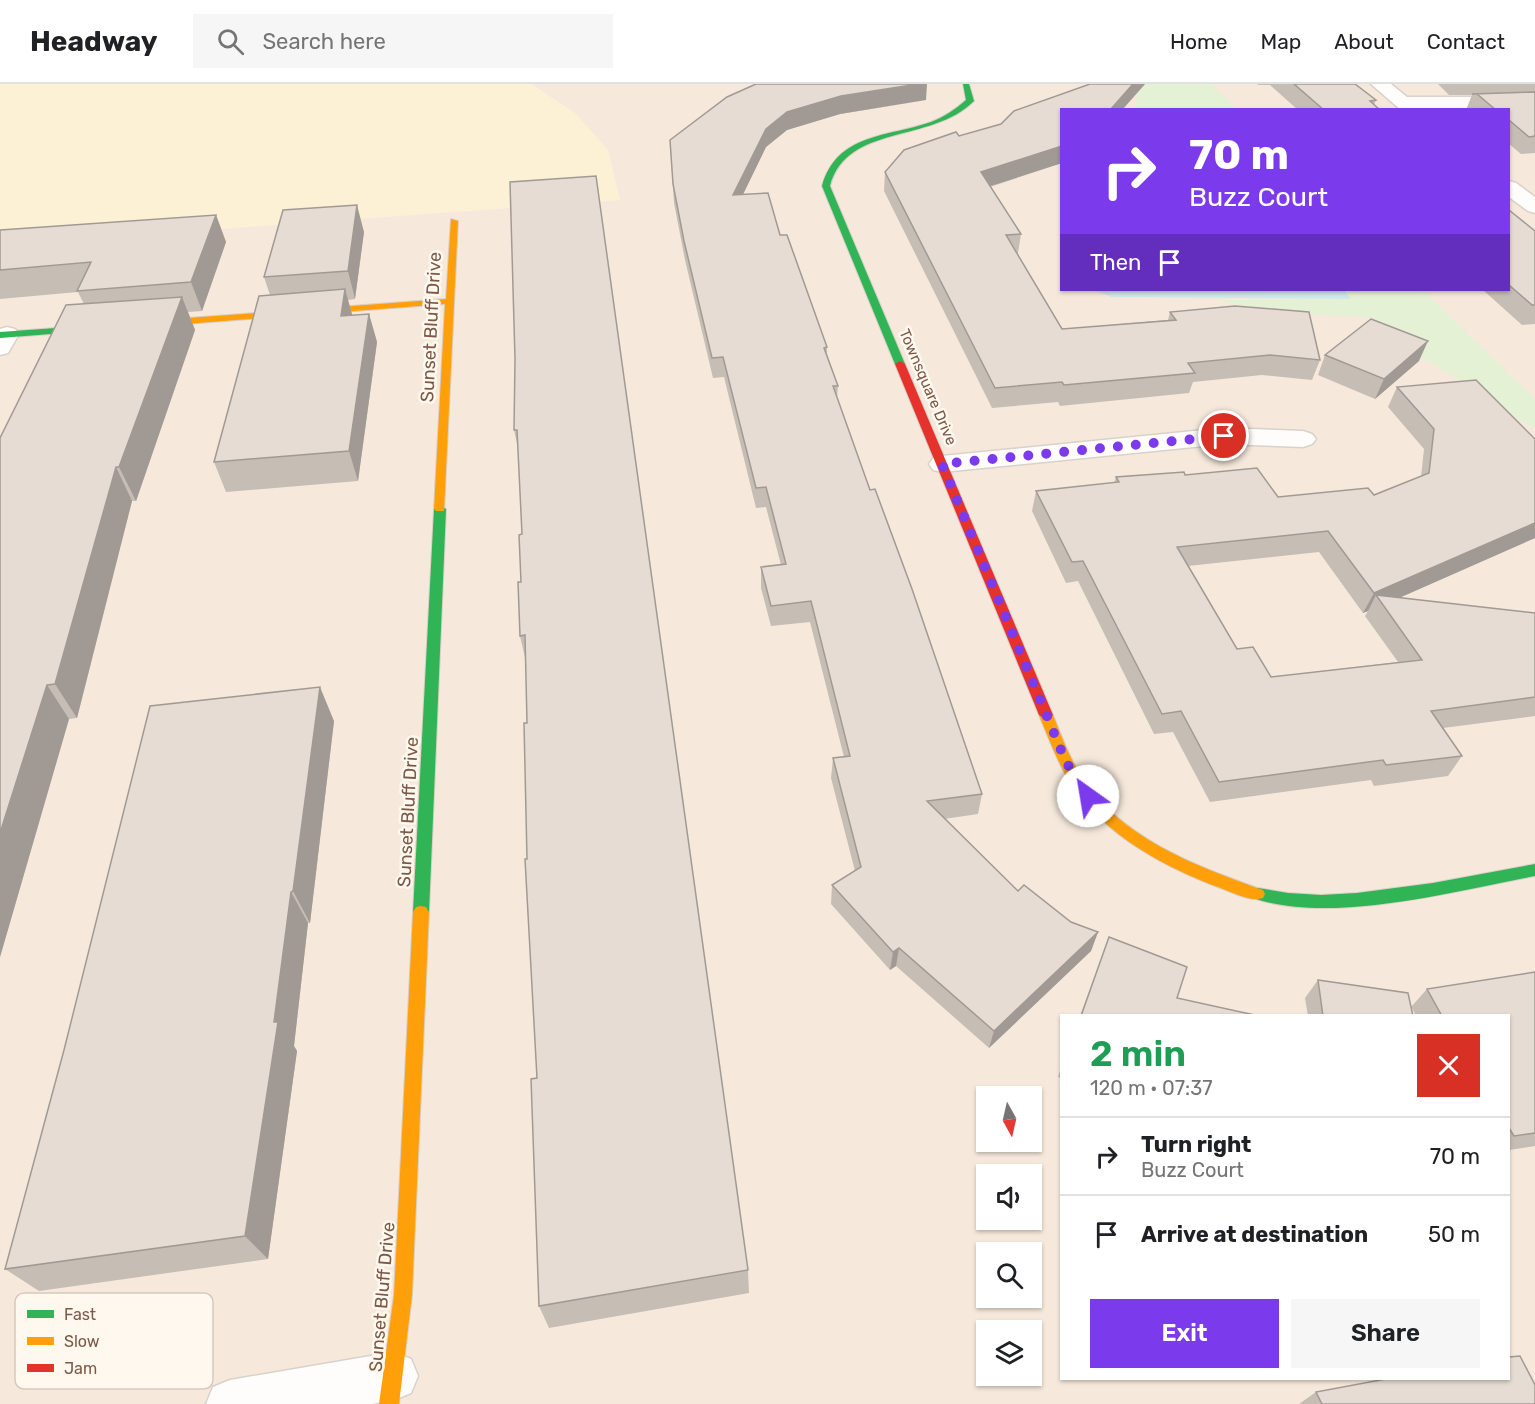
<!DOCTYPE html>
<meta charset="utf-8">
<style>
body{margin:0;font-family:Rubik,sans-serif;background:#f6f6f6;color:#202124;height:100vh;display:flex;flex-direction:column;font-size:22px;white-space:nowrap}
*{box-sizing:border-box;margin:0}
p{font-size:20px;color:#757577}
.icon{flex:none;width:33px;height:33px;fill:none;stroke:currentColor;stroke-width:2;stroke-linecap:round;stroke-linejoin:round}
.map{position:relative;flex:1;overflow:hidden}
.side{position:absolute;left:1060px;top:930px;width:450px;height:366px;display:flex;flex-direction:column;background:#fff;border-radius:0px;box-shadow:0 2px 4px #0004}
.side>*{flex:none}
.top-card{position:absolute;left:1060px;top:24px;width:450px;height:183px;border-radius:0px;box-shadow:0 2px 4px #0004;background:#7c3aed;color:#fff;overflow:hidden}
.needle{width:39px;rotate:172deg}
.tools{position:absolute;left:976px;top:1002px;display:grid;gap:12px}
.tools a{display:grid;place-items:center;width:66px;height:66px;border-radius:0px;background:#fff;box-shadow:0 2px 4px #0004;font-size:30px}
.pin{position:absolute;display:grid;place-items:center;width:51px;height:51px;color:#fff;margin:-26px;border:3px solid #fff;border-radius:50%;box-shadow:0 2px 6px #0007}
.me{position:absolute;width:66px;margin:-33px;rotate:328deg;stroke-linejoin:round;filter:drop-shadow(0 0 4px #0008)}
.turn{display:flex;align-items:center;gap:21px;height:126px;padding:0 30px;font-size:27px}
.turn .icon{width:78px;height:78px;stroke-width:2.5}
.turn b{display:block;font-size:42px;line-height:51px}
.then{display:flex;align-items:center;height:57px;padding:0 30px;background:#0003;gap:12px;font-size:22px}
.round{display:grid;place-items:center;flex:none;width:63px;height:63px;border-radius:0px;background:#f6f6f6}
.overview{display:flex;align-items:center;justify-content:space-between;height:102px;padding:0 30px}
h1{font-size:36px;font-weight:600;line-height:45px;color:#1e9e55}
.action{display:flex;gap:12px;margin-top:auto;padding:12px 30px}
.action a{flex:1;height:69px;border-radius:0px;background:#7c3aed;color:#fff;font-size:24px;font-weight:600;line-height:69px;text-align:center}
.action a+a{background:#f6f6f6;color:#202124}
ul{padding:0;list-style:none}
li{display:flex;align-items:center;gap:18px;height:78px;padding:0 30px;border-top:2px solid #e0e0e0}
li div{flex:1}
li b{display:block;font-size:22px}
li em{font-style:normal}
header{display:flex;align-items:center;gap:36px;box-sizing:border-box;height:84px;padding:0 30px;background:#fff;border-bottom:2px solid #e0e0e0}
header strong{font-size:28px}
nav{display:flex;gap:33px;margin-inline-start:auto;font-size:21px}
.search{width:420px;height:54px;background:#f6f6f6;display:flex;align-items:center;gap:15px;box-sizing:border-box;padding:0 21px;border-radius:0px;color:#757577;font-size:22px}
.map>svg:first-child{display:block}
.residential{fill:#f6e9dc;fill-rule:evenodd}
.green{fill:#e5f1d5}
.sand{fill:#fcf1d4}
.water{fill:#cceaeb}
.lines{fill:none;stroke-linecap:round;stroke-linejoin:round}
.street-casing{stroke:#d9d1ca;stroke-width:3}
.fast-casing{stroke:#d9cfc7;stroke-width:2}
.slow-casing{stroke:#d9cfc7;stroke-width:2}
.jam-casing{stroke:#d9cfc7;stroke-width:2}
.street{fill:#fefdfc;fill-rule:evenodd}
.fast{fill:#30b455;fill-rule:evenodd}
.slow{fill:#ff9f0a;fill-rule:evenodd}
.jam{fill:#e5322d;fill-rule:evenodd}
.wall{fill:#c6bdb5;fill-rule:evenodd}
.shaded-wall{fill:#a19a94}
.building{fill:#e6dcd3;stroke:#a19a94;stroke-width:1.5}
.route{stroke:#7c3aed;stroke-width:10;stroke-dasharray:0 18}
.labels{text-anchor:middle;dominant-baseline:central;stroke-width:5;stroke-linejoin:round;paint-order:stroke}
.far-street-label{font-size:15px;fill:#7c5947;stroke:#fff8ef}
.street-label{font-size:18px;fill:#7c5947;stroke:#fff8ef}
.key{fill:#fff8ef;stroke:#d8c8bd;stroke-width:1.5}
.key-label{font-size:16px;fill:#7c5947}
</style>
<header>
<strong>Headway</strong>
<div class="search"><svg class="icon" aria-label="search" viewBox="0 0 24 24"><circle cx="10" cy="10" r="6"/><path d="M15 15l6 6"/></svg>Search here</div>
<nav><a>Home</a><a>Map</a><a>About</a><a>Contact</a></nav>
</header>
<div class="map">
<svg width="1535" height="1320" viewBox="0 0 1535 1320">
<rect width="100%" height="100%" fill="#f9f4ec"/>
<!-- residential -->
<path class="residential" d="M 531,0 L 1535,0 L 1535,1320 L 0,1320 L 0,161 L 576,30 ZM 1062,26 L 1509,26 L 1509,206 L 1062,206 ZM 1062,932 L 1509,932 L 1509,1294 L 1062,1294 ZM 987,1012 L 1032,1012 L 1032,1058 L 987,1058 ZM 987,1090 L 1032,1090 L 1032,1136 L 987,1136 ZM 987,1168 L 1032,1168 L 1032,1214 L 987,1214 ZM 987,1246 L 1032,1246 L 1032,1292 L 987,1292 Z"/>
<!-- green -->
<g class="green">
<path d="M 1126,0 L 1211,0 L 1237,25 L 1135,25 L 1137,13 Z"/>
<path d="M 1344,206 L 1423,206 L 1535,315 L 1535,344 L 1529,342 L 1479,307 L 1410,267 L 1374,234 L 1266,228 L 1218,216 L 1351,215 Z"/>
</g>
<!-- sand -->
<path class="sand" d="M 0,0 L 531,0 L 576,30 L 608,66 L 620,116 L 0,161 Z"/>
<!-- water -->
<path class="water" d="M 1094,206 L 1344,206 L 1351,215 L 1111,213 Z"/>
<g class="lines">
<defs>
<g id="street">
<path d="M 1371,0 L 1391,0 L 1407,13 L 1535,13 L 1535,23 L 1401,26 Z"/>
<path d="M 1509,97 L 1516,99 L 1535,113 L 1535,129 L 1528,127 L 1509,113 Z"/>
<path d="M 7,243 L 15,245 L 19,250 L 8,269 L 0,271 L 0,245 Z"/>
<path d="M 1224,344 L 1303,347 L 1312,350 L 1316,355 L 1312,360 L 1303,363 L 1224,360 L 942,388 L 933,386 L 929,380 L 933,374 L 942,372 Z"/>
<path d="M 394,1268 L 411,1275 L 418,1292 L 411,1309 L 394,1316 L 372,1320 L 206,1320 L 213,1303 L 230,1296 Z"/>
</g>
<g id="fast">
<path d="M 963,0 L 969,0 L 974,17 C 931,60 847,39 830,102 L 905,280 L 900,283 L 895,280 L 822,102 C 837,49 888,53 931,38 C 944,33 956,25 966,16 Z"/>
<path d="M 98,241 L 103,244 L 101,246 L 0,254 L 0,248 Z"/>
<path d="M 440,422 L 446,425 L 429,828 L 426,833 L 421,834 L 416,833 L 413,828 L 434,425 Z"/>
<path d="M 1535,780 L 1535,792 C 1456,807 1329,841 1253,814 L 1251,810 L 1253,806 L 1258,804 L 1288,809 L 1321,811 L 1357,809 L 1433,799 Z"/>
</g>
<g id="slow">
<path d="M 451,135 L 458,137 L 444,427 L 436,427 L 434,425 L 445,220 L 147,243 L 142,240 L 147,237 L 446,215 Z"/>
<path d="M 1046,626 L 1053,631 C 1061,651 1068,671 1080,690 C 1119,754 1196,782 1263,806 L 1265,810 L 1263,814 C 1250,819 1228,806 1215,802 C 1163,782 1108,752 1075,706 C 1059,683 1050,657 1039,631 Z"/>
<path d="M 421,822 L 426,823 L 429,828 L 412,1211 L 399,1320 L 379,1320 L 394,1211 L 413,828 L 416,823 Z"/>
</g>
<path id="jam" d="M 900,277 L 905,280 L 1053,631 L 1051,634 L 1046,636 L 1039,631 L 895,280 Z"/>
</defs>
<!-- street casing -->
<use href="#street" class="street-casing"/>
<!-- fast casing -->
<use href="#fast" class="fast-casing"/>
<!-- slow casing -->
<use href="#slow" class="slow-casing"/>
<!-- jam casing -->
<use href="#jam" class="jam-casing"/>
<!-- street -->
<use href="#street" class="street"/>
<!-- fast -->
<use href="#fast" class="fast"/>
<!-- slow -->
<use href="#slow" class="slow"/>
<!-- jam -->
<use href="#jam" class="jam"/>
</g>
<!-- wall -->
<g class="wall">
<path d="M 1090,0 L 1145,0 L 1122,26 L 1062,26 L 1062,79 L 990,103 L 1021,150 L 1018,169 L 1017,169 L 1062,245 L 1168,236 L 1170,228 L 1320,276 L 1312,296 L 1262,291 L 1193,298 L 1189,309 L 1060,322 L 1058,318 L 992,324 L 884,107 L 885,88 L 959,52 L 1001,40 Z"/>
<path d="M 1257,0 L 1355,0 L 1376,16 L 1374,21 L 1380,26 L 1298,26 L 1270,1 L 1259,1 Z"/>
<path d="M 1438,0 L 1535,0 L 1535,69 L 1521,70 L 1509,60 L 1509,26 L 1466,26 L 1472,11 L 1449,11 Z"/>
<path d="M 926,16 L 840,30 L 787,46 L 766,63 L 743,110 L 780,151 L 827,263 L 827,270 L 838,302 L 837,314 L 870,406 L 982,710 L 978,730 L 944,735 L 1018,807 L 1071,838 L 1098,848 L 1091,867 L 989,964 L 896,882 L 890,886 L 831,820 L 832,801 L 855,787 L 831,694 L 833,674 L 844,673 L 810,538 L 771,542 L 761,504 L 761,483 L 781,481 L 766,423 L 756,424 L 724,293 L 713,294 L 685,176 L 674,119 L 671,74 L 670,56 Z"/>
<path d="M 1509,126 L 1535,147 L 1535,240 L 1522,241 L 1483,206 L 1509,206 Z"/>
<path d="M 216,131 L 226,158 L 202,227 L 188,228 L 195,246 L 136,417 L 132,417 L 77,634 L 69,635 L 0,873 L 84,220 L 78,208 L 0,215 L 0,146 Z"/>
<path d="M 364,148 L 355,215 L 348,216 L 352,231 L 369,230 L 377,258 L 358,397 L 226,408 L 214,378 L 270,211 L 264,193 Z"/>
<path d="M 1325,271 L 1419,277 L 1375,315 L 1318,291 Z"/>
<path d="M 515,275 L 748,1186 L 749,1209 L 549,1244 L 539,1222 L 537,994 L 527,775 L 527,639 L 526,578 L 520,552 L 522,450 L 518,364 L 514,346 Z"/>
<path d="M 1397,303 L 1535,355 L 1535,454 L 1399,514 L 1535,529 L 1535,632 L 1443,644 L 1462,672 L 1448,692 L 1374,702 L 1371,696 L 1210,718 L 1173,648 L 1154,650 L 1078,497 L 1066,499 L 1032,427 L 1036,407 L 1114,399 L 1116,393 L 1185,391 L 1278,413 L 1374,411 L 1421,393 L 1424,365 L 1388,323 ZM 1319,468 L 1363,529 L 1368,527 L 1365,532 L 1398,578 L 1271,593 L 1237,565 L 1188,482 Z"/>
<path d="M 334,637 L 310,839 L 308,839 L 294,962 L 297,967 L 268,1175 L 39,1207 L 5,1185 Z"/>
<path d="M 1109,853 L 1177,914 L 1259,932 L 1080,932 Z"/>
<path d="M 1535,888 L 1535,1062 L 1509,1066 L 1509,932 L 1416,932 L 1412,924 L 1413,932 L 1308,932 L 1305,914 L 1318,896 L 1411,923 L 1427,905 Z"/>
<path d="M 1062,981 L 1062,994 L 1058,993 Z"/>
<path d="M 1316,1308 L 1535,1320 L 1299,1320 Z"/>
</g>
<!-- shaded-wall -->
<g class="shaded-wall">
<path d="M 918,0 L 927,0 L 926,16 L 840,30 L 787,46 L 766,63 L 734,129 L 733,111 L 766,45 L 787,28 L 841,12 Z"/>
<path d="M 1133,0 L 1145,0 L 1122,26 L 1110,26 Z"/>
<path d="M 1062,62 L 1062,79 L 978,106 L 981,88 Z"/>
<path d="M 357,121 L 364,148 L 355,215 L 348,187 Z"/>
<path d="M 216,131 L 226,158 L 202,227 L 191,198 Z"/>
<path d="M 345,205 L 353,234 L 341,232 Z"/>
<path d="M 182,213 L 195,246 L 136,417 L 119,383 Z"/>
<path d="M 369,230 L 377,258 L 358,397 L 349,367 Z"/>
<path d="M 1428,257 L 1419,277 L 1375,315 L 1384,295 Z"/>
<path d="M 116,383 L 132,417 L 77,634 L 55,600 Z"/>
<path d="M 1535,439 L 1535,454 L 1383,521 L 1376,511 L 1368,527 L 1363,529 L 1374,509 Z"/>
<path d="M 47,601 L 69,635 L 0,873 L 0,749 Z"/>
<path d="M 320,603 L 334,637 L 310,839 L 293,807 Z"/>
<path d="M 291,808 L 308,839 L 294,962 L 297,967 L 268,1175 L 245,1152 L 274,938 Z"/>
<path d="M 1098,848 L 1091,867 L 989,964 L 994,947 Z"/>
<path d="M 899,864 L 896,882 L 890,886 L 893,868 Z"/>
</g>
<!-- building -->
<g class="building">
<path d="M 756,0 L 918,0 L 841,12 L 787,28 L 766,45 L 733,111 L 768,109 L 780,151 L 787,151 L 827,263 L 824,264 L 838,302 L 833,302 L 870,406 L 875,405 L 912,505 L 982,710 L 927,717 L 1018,807 L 1024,801 L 1071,838 L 1098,848 L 994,947 L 899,864 L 893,868 L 832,801 L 861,783 L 833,674 L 850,672 L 811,517 L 771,522 L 761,483 L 786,480 L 766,403 L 756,404 L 723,273 L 712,274 L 684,157 L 673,100 L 670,56 L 727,13 Z"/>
<path d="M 1090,0 L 1133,0 L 1110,26 L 1062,26 L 1062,62 L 981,88 L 1021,150 L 1006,151 L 1062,245 L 1176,236 L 1170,228 L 1235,222 L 1309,228 L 1320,276 L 1270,271 L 1188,279 L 1195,289 L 1064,301 L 1062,298 L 995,304 L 885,88 L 904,66 L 956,48 L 959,52 L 1001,40 L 1014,27 Z"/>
<path d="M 1294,0 L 1355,0 L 1376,16 L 1370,17 L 1380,26 L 1324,26 Z"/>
<path d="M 1535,8 L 1535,52 L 1529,53 L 1509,36 L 1509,26 L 1496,26 L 1477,10 L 1472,10 Z"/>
<path d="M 596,92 L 748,1186 L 539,1222 L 531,995 L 537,994 L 525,775 L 527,775 L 524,639 L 527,639 L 525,551 L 520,552 L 518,498 L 521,498 L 519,451 L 522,450 L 517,346 L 514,346 L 515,275 L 510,98 Z"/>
<path d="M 357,121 L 348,187 L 264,193 L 283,126 Z"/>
<path d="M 1509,126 L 1535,147 L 1535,221 L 1532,221 L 1509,201 Z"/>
<path d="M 216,131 L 191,198 L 77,207 L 91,178 L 0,186 L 0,146 Z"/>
<path d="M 345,205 L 341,232 L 369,230 L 349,367 L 214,378 L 259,212 Z"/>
<path d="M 182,213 L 119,383 L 116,383 L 55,600 L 47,601 L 0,749 L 0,354 L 66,221 Z"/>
<path d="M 1371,235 L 1428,257 L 1384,295 L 1325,271 Z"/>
<path d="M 1476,296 L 1535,355 L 1535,439 L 1374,509 L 1328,447 L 1177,463 L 1237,565 L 1253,563 L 1271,593 L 1422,576 L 1376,511 L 1535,529 L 1535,613 L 1431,627 L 1462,672 L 1386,681 L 1383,676 L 1219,698 L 1181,627 L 1162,630 L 1083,477 L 1072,478 L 1036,407 L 1119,398 L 1116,393 L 1184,388 L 1185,391 L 1257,384 L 1278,413 L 1368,404 L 1374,411 L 1429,389 L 1434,345 L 1397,303 Z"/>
<path d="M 320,603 L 293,807 L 291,808 L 274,938 L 278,938 L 245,1152 L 5,1185 L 64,966 L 150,622 Z"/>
<path d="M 1109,853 L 1187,883 L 1177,914 L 1259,932 L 1081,932 Z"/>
<path d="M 1535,888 L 1535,1049 L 1514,1052 L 1509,1044 L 1509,932 L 1442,932 L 1427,905 Z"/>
<path d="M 1318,896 L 1408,909 L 1413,932 L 1323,932 Z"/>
<path d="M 1520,1272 L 1535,1301 L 1535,1320 L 1322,1320 L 1316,1308 L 1391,1294 L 1509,1294 L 1509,1273 Z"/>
</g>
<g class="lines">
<!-- route -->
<path class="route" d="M 1088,712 L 1066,678 L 942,380 L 1224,352"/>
</g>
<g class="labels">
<!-- far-street labels -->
<g class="far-street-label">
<text transform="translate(928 303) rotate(67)">Townsquare Drive</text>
</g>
<!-- street labels -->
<g class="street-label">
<text transform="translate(431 243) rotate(-87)">Sunset Bluff Drive</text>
<text transform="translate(408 728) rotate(-87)">Sunset Bluff Drive</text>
<text transform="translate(382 1213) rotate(-85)">Sunset Bluff Drive</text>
</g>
</g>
<!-- legend -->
<rect x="15" y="1209" width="198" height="96" rx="9" class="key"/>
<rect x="27" y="1226" width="27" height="8" fill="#30b455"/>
<rect x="27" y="1253" width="27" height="8" fill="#ff9f0a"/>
<rect x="27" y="1280" width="27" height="8" fill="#e5322d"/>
<g class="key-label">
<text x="64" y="1236">Fast</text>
<text x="64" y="1263">Slow</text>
<text x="64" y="1290">Jam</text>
</g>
</svg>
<div class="tools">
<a><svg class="needle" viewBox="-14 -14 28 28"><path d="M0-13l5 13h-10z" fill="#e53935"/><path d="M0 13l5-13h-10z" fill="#757577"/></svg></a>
<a><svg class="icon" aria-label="sound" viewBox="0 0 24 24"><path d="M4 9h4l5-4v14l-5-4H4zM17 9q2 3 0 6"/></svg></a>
<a><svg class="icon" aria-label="search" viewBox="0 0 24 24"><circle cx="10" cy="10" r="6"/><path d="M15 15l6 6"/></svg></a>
<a><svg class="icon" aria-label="layers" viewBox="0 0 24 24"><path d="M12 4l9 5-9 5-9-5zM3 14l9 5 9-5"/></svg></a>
</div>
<div class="pin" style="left:1224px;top:352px;background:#d93025"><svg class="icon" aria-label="arrive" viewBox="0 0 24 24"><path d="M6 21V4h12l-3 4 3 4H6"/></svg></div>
<svg class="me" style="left:1088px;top:712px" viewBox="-20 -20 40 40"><circle r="19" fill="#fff"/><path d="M0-13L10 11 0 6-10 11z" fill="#7c3aed"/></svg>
<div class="top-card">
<div class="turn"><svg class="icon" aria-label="right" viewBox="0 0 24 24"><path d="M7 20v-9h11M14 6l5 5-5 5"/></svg><div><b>70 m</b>Buzz Court</div></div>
<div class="then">Then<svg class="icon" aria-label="arrive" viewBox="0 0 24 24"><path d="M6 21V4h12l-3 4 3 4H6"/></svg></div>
</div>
<section class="side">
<div class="overview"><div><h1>2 min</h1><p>120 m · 07:37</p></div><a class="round" style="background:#d93025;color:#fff"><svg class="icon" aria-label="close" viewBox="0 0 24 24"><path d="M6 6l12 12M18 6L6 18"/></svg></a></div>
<ul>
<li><svg class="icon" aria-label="right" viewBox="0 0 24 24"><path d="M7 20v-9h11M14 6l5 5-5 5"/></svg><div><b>Turn right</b><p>Buzz Court</p></div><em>70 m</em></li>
<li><svg class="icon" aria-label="arrive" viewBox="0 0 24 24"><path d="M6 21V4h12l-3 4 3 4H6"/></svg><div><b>Arrive at destination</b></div><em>50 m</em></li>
</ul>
<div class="action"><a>Exit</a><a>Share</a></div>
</section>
</div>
